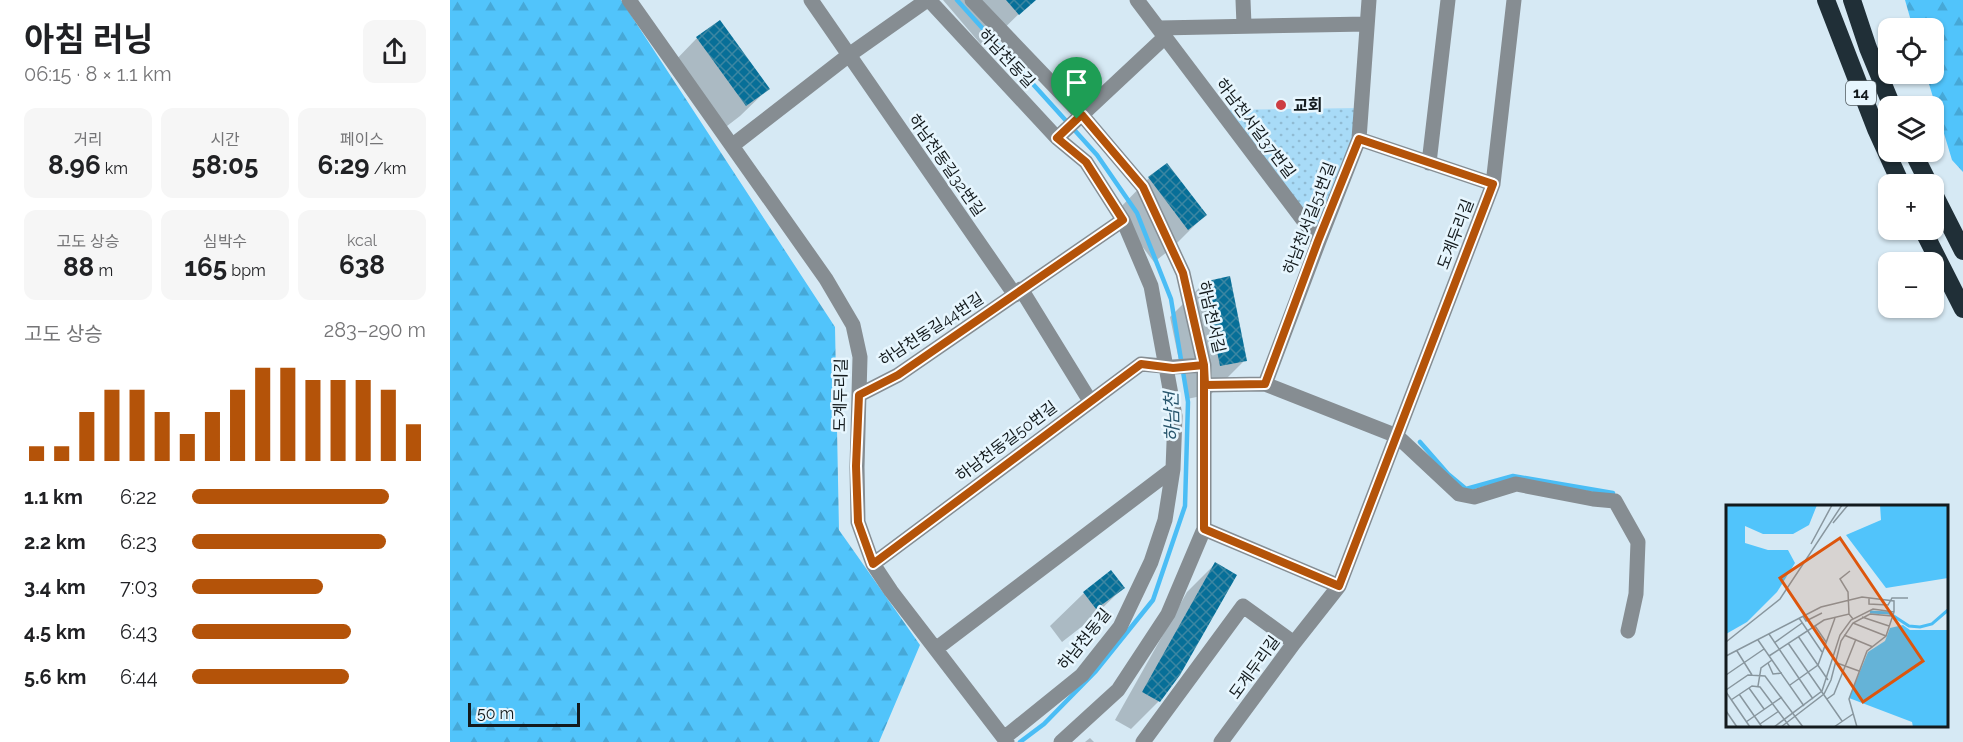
<!DOCTYPE html>
<html lang="ko">
<head>
<meta charset="utf-8">
<style>
  :root { --surface:#fff; --page:#f6f6f6; --text:#202124; --muted:#757577; --accent:#b45309 }
  body { margin:0; font-family:Raleway,"Noto Sans KR",sans-serif; background:var(--page); color:var(--text); height:100vh; display:flex; flex-direction:column; font-size:22px; white-space:nowrap }
  * { box-sizing:border-box; margin:0 }
  p { font-size:20px; color:var(--muted) }
  .icon { flex:none; width:33px; height:33px; fill:none; stroke:currentColor; stroke-width:2; stroke-linecap:round; stroke-linejoin:round }
  .map { position:relative; flex:1; overflow:hidden }
  .panel { display:flex; flex-direction:column; background:var(--surface); width:450px }
  .panel>* { flex:none }
  .tools { position:absolute; left:1428px; top:18px; display:grid; gap:12px }
  .tools a { display:grid; place-items:center; width:66px; height:66px; border-radius:12px; background:var(--surface); box-shadow:0 2px 4px #0004; font-size:30px }
  .scale { position:absolute; left:18px; bottom:15px; width:112px; box-sizing:border-box; padding-left:6px; border:3px solid #131a1d; border-top:0; font-size:16px; line-height:21px; white-space:nowrap; color:#131a1d; -webkit-text-stroke:4px #e7f6fe; paint-order:stroke }
  .pin { position:absolute; display:grid; place-items:center; width:51px; height:51px; color:#fff; margin:-62px -26px; border-radius:50% 50% 50% 0; rotate:-45deg; box-shadow:0 0 6px #0007 }
  .pin .icon { rotate:45deg }
  .round { display:grid; place-items:center; flex:none; width:63px; height:63px; border-radius:12px; background:var(--page) }
  .head { display:flex; align-items:center; justify-content:space-between; height:102px; padding:0 24px }
  h1 { font-size:33px; font-weight:700; line-height:45px }
  .metrics { display:grid; grid-template-columns:repeat(3,1fr); gap:9px; height:102px; padding:6px 24px }
  .metrics div { display:grid; align-content:center; border-radius:12px; background:var(--page); text-align:center }
  .metrics b { font-size:26px; font-weight:700 }
  .metrics small { font-size:16px; font-weight:400 }
  .metrics p { font-size:16px }
  .chart { height:168px; padding:12px 24px }
  .chart p { display:flex; justify-content:space-between }
  .chart svg { width:100%; height:108px; margin-top:6px; stroke:var(--accent); stroke-width:6 }
  ul { padding:0 24px; list-style:none; font-size:20px }
  li { display:grid; grid-template-columns:96px 72px 1fr; align-items:center; height:45px }
  li i { height:15px; border-radius:8px; background:var(--accent) }
  main { display:flex; flex:1; min-height:0 }
  .map>svg:first-child { display:block }
  .forest { fill:url(#forest-firs) }
  .park { fill:url(#park-dots) }
  .shadow { fill:#0003 }
  .lines { fill:none; stroke-linecap:round; stroke-linejoin:round }
  .stream { stroke:#4abdf5; stroke-width:4.5 }
  .building { fill:url(#building-cross-hatch) }
  .minor { stroke:#868d92; stroke-width:15 }
  .highway { stroke:#202f37; stroke-width:18 }
  .route-casing { stroke:#fff; stroke-width:12 }
  .route { stroke:#b45309; stroke-width:8 }
  .poi-dot { fill:#cd3d42; stroke:#e7f6fe; stroke-width:2 }
  .labels { text-anchor:middle; stroke-width:5; stroke-linejoin:round; paint-order:stroke }
  .shield { fill:#e7f6fe; stroke:#535c60; stroke-width:1.5 }
  .shield-label { font-size:15px; font-weight:bold; fill:#131a1d }
  .street-label { font-size:16px; fill:#131a1d; stroke:#e7f6fe }
  .poi-label { font-size:16px; font-weight:bold; fill:#131a1d; stroke:#e7f6fe; text-anchor:start }
  .water-label { font-size:18px; font-style:italic; fill:#28566d; stroke:#e7f6fe }
  .inset-river { fill:none; stroke:#4abdf5; stroke-width:3 }
  .inset-road { fill:none; stroke:#88969e; stroke-width:1.5 }
  .view { fill:#dd560d; fill-opacity:0.15; stroke:#dd560d; stroke-width:3 }
  .inset-edge { fill:none; stroke:#131a1d; stroke-width:3 }
</style>
</head>
<body>
<main>
<section class="panel">
<div class="head"><div><h1>아침 러닝</h1><p>06:15 · 8 × 1.1 km</p></div><a class="round"><svg class="icon" aria-label="share" viewBox="0 0 24 24"><path d="M12 15V3M7 8l5-5 5 5M5 13v7h14v-7"/></svg></a></div>
<div class="metrics">
<div><p>거리</p><b>8.96<small> km</small></b></div>
<div><p>시간</p><b>58:05</b></div>
<div><p>페이스</p><b>6:29<small> /km</small></b></div>
</div>
<div class="metrics">
<div><p>고도 상승</p><b>88<small> m</small></b></div>
<div><p>심박수</p><b>165<small> bpm</small></b></div>
<div><p>kcal</p><b>638</b></div>
</div>
<div class="chart"><p><span>고도 상승</span>283–290 m</p>
<svg viewBox="0 0 160 44" preserveAspectRatio="none"><path d="M5 44V38M15 44V38M25 44V24M35 44V15M45 44V15M55 44V24M65 44V33M75 44V24M85 44V15M95 44V6M105 44V6M115 44V11M125 44V11M135 44V11M145 44V15M155 44V29"/></svg>
</div>
<ul>
<li><b>1.1 km</b>6:22<i style="width:84%"></i></li>
<li><b>2.2 km</b>6:23<i style="width:83%"></i></li>
<li><b>3.4 km</b>7:03<i style="width:56%"></i></li>
<li><b>4.5 km</b>6:43<i style="width:68%"></i></li>
<li><b>5.6 km</b>6:44<i style="width:67%"></i></li>
</ul>
</section>
<div class="map">
<svg width="1513" height="742" viewBox="0 0 1513 742">
  <defs>
    <pattern id="forest-firs" width="22" height="20" patternUnits="userSpaceOnUse" patternTransform="scale(1.5)"><rect width="22" height="20" fill="#51c4fb"/><path d="M5 1l3.5 6h-7zM16 11l3.5 6h-7z" fill="#46a8d7"/></pattern>
    <pattern id="park-dots" width="8" height="8" patternUnits="userSpaceOnUse" patternTransform="scale(1.5)"><rect width="8" height="8" fill="#a8dbf7"/><path d="M2 2h.1M6 6h.1" fill="none" stroke="#90bbd3" stroke-width="1.8" stroke-linecap="round"/></pattern>
    <pattern id="building-cross-hatch" width="8" height="8" patternUnits="userSpaceOnUse" patternTransform="scale(1.5)"><rect width="8" height="8" fill="#076f98"/><path d="M0 0l8 8M0 8l8-8" fill="none" stroke="#3c86a2"/></pattern>
  </defs>
  <rect width="100%" height="100%" fill="#d6e9f4"/>
  <path class="forest" d="M0,0h171l214,327 4,203 81,115 -41,97h-429z
    M1455,0h58v172l-11,-12 -26,-86h8v-46h-21z"/>
  <path class="park" d="M910,108l-2,31 -40,99 -96,-128z"/>
  <path class="shadow" d="M493,0h90l-49,48z
    M247,38l71,51 -28,27 -22,17 -48,-67z
    M699,178l56,37 -34,34 -17,13 -38,-50z
    M754,283l41,77 -34,34 -24,5 -17,-82z
    M765,564l-56,137 -28,28 -16,-9 72,-128z
    M673,588l-34,33 -27,21 -12,-16 34,-33z
    M640,738l4,4h-9z"/>
  <g class="lines">
    <path class="stream" d="M507,0l140,155 40,58 34,86 17,103 -3,104 -32,94 -58,72 -51,52 -24,18
      M970,442l28,32 18,15 47,-13 100,17"/>
  </g>
  <path class="building" d="M556,0h30l-17,15z
    M270,20l50,69 -24,17 -50,-69z
    M717,163l40,52 -19,15 -40,-53z
    M780,276l17,85 -27,5 -17,-84z
    M765,562l22,13 -57,100 -20,27 -18,-10z
    M661,570l14,18 -29,21 -13,-17z"/>
  <g class="lines">
    <path class="minor" d="M179,0l197,279 27,46 7,32 -3,110 1,55 15,42 18,27 116,151
      M361,0l204,295
      M479,0l128,138 29,24 37,58 28,66 24,130 -2,53 -8,51 -14,42 -31,65 -38,48 -78,63
      M522,0l110,115 61,72 40,86 21,92v164l-36,85 -50,76 -57,52
      M687,0l182,241
      M793,0l1,25
      M709,28l208,-4
      M607,138l108,-101
      M909,139l134,45
      M283,145l116,-90 78,-55
      M979,163l19,-163
      M571,289l69,112
      M815,384l132,52 62,58 15,3 42,-13 77,15 22,2 23,41 -2,52 -8,37
      M755,385l60,-1 54,-143 40,-102 10,-139
      M409,395l39,-20 225,-155
      M754,529l135,57
      M423,564l268,-200 32,3 31,-2
      M487,648l236,-179
      M693,742l100,-136 51,37
      M771,742l73,-99 45,-57 154,-402 21,-184"/>
    <path class="highway" d="M1376,0l50,129 25,55
      M1402,0l16,48 24,58
      M1463,152l16,32
      M1484,194l29,57
      M1473,230l40,79"/>
  </g>
  <g class="lines">
    <g class="route-casing">
      <path id="route" d="M627,119l-20,19 29,24 37,58 -225,155 -39,20 -3,71 2,56 15,42 268,-200 32,4 31,-3v164l135,57 154,-402 -134,-45 -41,102 -53,143 -60,1 -1,-20 -21,-92 -40,-86 -61,-72 -5,4"/>
    </g>
    <use href="#route" class="route"/>
  </g>
  <circle class="poi-dot" cx="831" cy="105" r="6"/>
  <g class="labels">
    <rect class="shield" x="1396" y="81" width="30" height="24" rx="4.5"/>
    <g class="shield-label">
      <text x="1411" y="98">14</text>
    </g>
    <g class="street-label">
      <text transform="translate(557 58) rotate(47)" y="6">하남천동길</text>
      <text transform="translate(806 128) rotate(53)" y="6">하남천서길37번길</text>
      <text transform="translate(497 165) rotate(55)" y="6">하남천동길32번길</text>
      <text transform="translate(859 218) rotate(-69)" y="6">하남천서길51번길</text>
      <text transform="translate(1005 234) rotate(-69)" y="6">도계두리길</text>
      <text transform="translate(762 317) rotate(77)" y="6">하남천서길</text>
      <text transform="translate(481 329) rotate(-33)" y="6">하남천동길44번길</text>
      <text transform="translate(390 395) rotate(-89)" y="6">도계두리길</text>
      <text transform="translate(556 441) rotate(-37)" y="6">하남천동길50번길</text>
      <text transform="translate(634 639) rotate(-51)" y="6">하남천동길</text>
      <text transform="translate(804 667) rotate(-54)" y="6">도계두리길</text>
    </g>
    <g class="poi-label">
      <text x="843" y="111">교회</text>
    </g>
    <g class="water-label">
      <text transform="translate(722 417) rotate(-91)" y="6">하남천</text>
    </g>
  </g>
  <g transform="translate(1276 505)">
    <rect width="222" height="222" fill="#d6e9f4"/>
    <path d="M0,0h91l-8,20 -16,9h-30l-18,-8v17l23,7h20l7,13 -18,29 -30,30 -21,12zM154,0h68v73l-62,10 -40,-53 35,-15zM177,120l7,5h38v97h-35l-1,-5 -63,-24 19,-46 17,-11 5,-13z" fill="#51c4fb"/>
    <path class="inset-river" d="M144,107l19,1 20,13 11,1 12,-3 16,-14"/>
    <path class="inset-road" d="M107,18l15,-18M85,39l21,-39M143,93v6l19,1 4,-7h16M123,109l-1,-22 -8,-13 10,-8M77,111l3,5 16,-8M136,112l27,9M73,113l23,34M127,118l33,13M89,121l11,16M43,129l44,65M118,130l29,12M72,131l30,44M32,135l46,66M0,137l54,-43 62,-94M48,138l28,-20M62,138l54,78M11,146l15,24M0,151l95,-49 41,-10 32,4v11l-8,24 -19,15 -18,48 8,28M43,151l55,-36 25,-6 4,5M42,158l5,11 9,-1M111,158l22,8M0,170l38,-26M64,180l28,-20 17,-47M32,181l3,-18 11,-8M23,183l15,21M0,185l22,-15 17,1 38,51M0,187l24,35M13,189l23,33M101,194l7,-5 22,-55M5,195l21,-14 8,1 30,40M0,206l11,16M20,217l36,-25M34,219l19,-13M48,222l48,-36 18,-56 11,-15 22,-11 21,3M55,222l43,-33 7,-14 10,-39 12,-18 17,-9 22,2M108,222l19,-13M133,222h24"/>
    <path class="view" d="M114,33l83,123 -60,41 -83,-124z"/>
    <rect width="222" height="222" class="inset-edge"/>
  </g>
</svg>
<div class="tools">
<a><svg class="icon" aria-label="locate" viewBox="0 0 24 24"><circle cx="12" cy="12" r="6"/><path d="M12 2v4M12 18v4M2 12h4M18 12h4"/></svg></a>
<a><svg class="icon" aria-label="layers" viewBox="0 0 24 24"><path d="M12 4l9 5-9 5-9-5zM3 14l9 5 9-5"/></svg></a>
<a>+</a>
<a>−</a>
</div>
<div class="scale">50 m</div>
<div class="pin" style="left:627px;top:119px;background:#1e9e55"><svg class="icon" aria-label="arrive" viewBox="0 0 24 24"><path d="M6 21V4h12l-3 4 3 4H6"/></svg></div>
</div>
</main>
</body>
</html>
